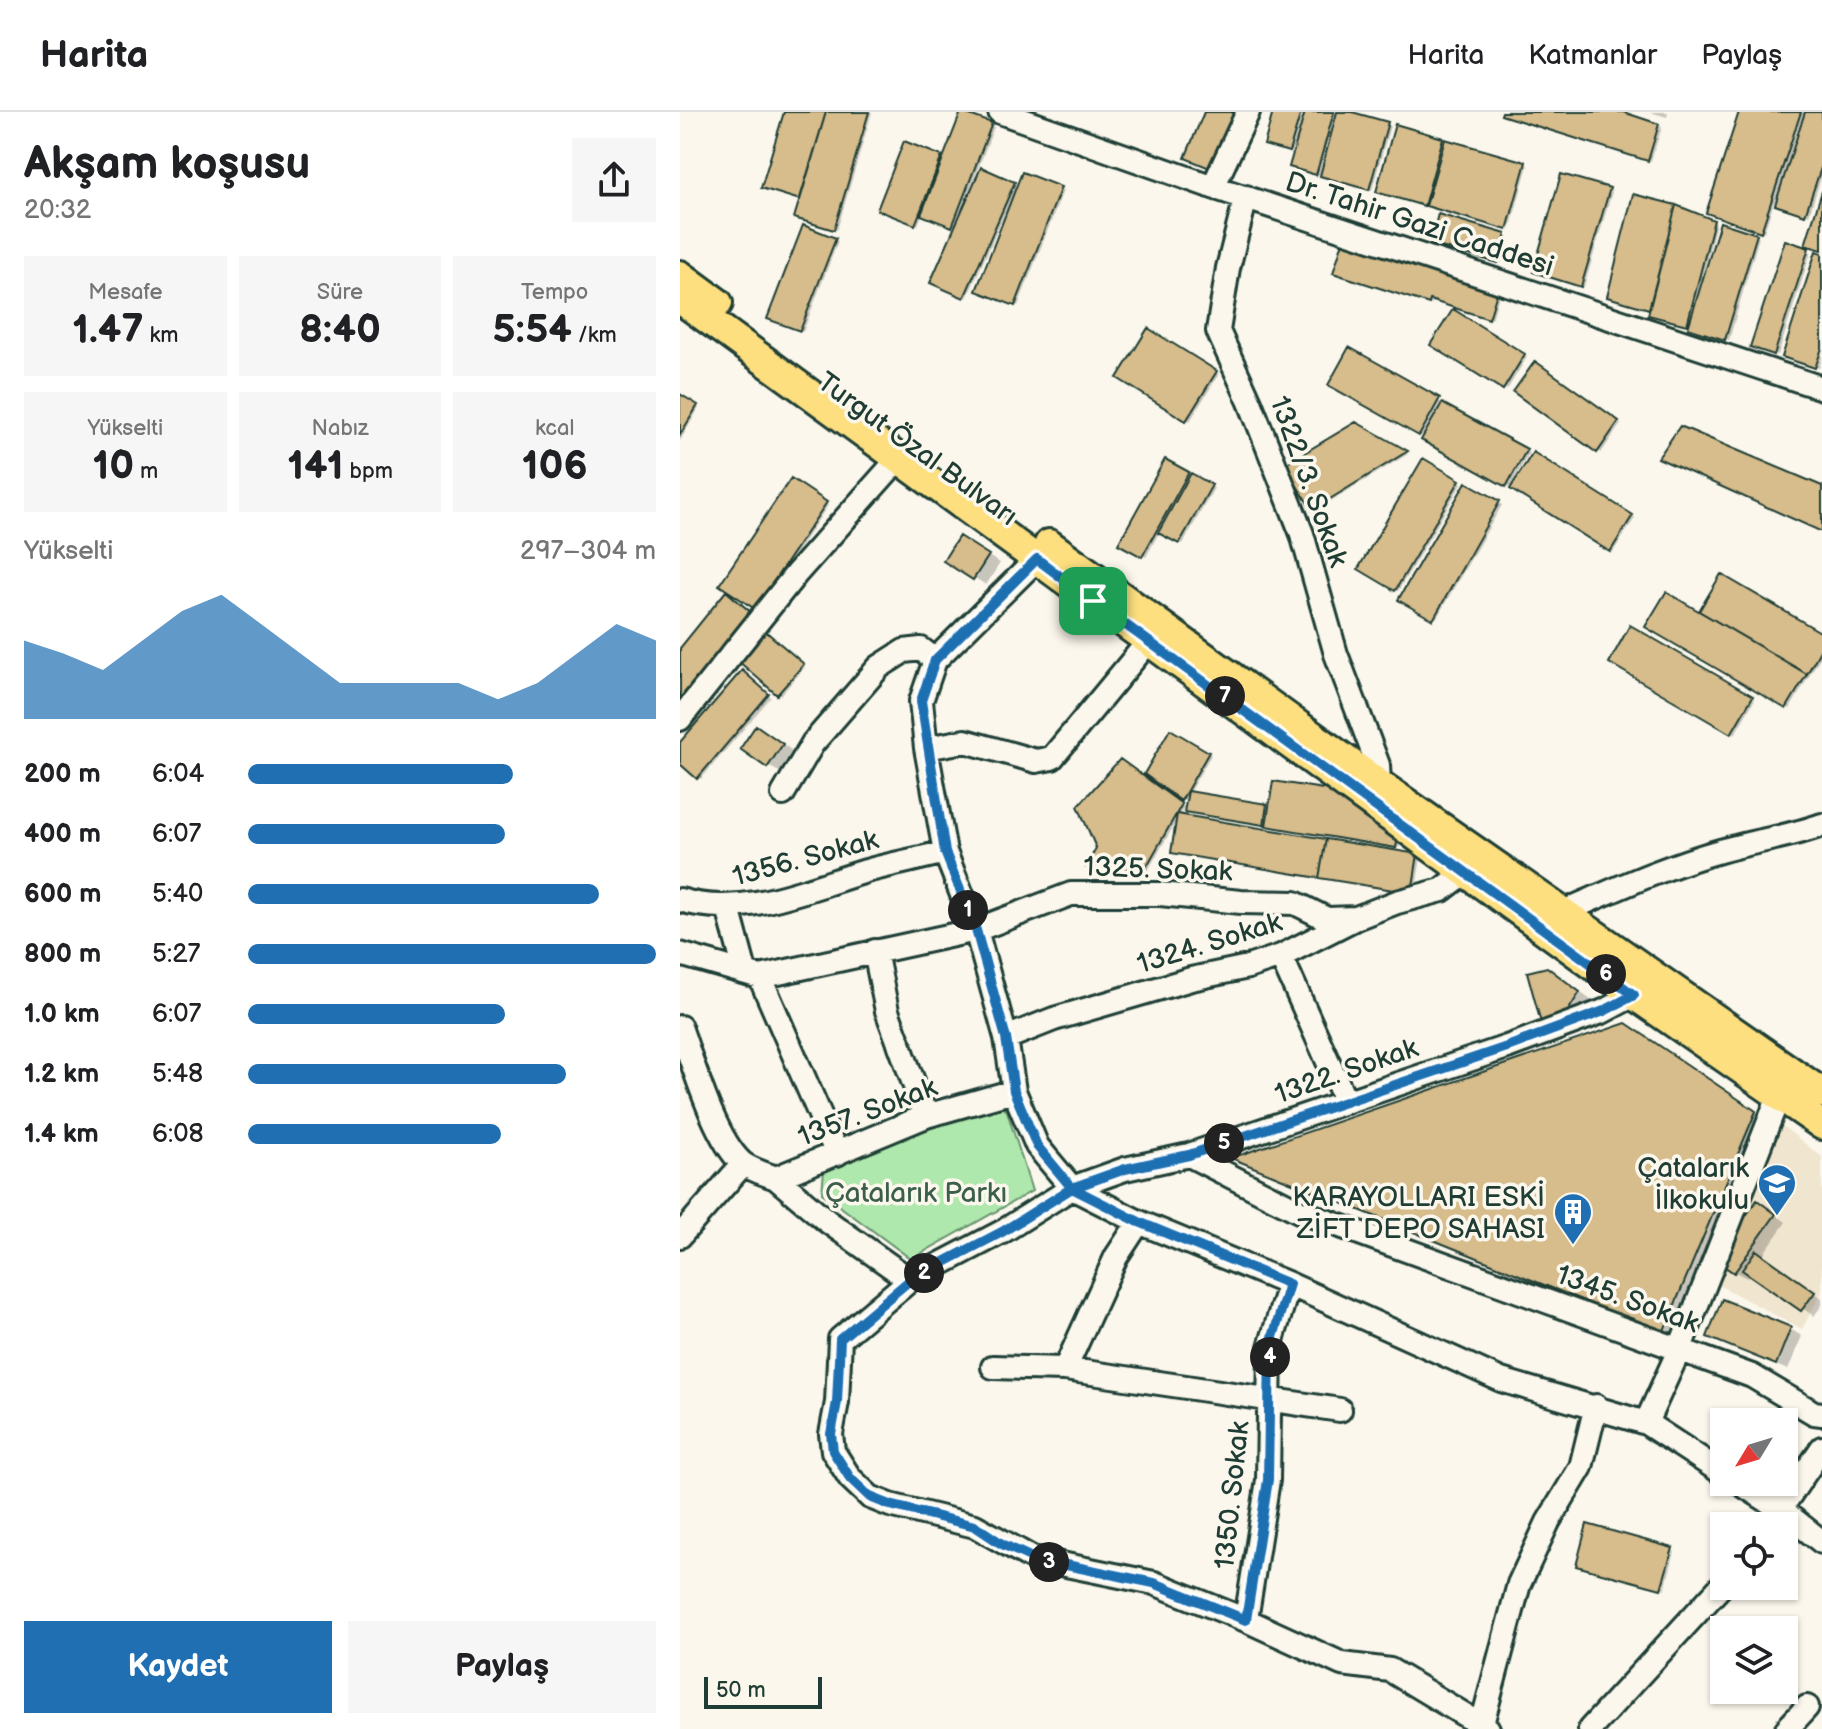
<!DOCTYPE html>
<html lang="tr">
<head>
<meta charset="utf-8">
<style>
  :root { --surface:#fff; --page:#f6f6f6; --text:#202124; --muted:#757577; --line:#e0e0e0; --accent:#1f6fb2 }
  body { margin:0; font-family:"Balsamiq Sans",sans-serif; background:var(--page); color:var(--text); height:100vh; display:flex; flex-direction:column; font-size:30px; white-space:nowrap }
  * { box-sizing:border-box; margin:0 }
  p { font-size:26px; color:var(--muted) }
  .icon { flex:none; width:44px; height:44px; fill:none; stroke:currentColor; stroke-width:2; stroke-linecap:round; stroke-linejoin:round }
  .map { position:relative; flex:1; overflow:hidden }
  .sheet { display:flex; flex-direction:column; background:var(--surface); width:680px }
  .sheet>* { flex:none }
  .needle { width:52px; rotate:232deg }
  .controls { position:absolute; left:1030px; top:1296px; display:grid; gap:16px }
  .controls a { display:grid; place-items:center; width:88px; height:88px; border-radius:0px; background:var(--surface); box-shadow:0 2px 6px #0004; font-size:40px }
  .scale { position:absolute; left:24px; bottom:20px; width:118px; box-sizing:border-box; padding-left:8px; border:4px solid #1f3d34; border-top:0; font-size:22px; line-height:28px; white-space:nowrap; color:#1f3d34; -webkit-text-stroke:6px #fbf7ec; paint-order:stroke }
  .pin { position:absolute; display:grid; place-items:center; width:68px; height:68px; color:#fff; margin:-34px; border-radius:16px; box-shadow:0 4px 12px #0006 }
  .km { position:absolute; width:40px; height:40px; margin:-20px; border-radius:50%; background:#222; color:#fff; font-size:22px; line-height:40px; text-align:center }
  .round { display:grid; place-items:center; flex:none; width:84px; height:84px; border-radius:0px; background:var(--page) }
  .head { display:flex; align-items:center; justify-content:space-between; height:136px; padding:0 24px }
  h1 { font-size:44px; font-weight:800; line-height:60px }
  .figures { display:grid; grid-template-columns:repeat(3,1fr); gap:12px; height:136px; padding:8px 24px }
  .figures div { display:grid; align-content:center; border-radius:0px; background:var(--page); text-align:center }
  .figures b { font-size:40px; font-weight:800 }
  .figures small { font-size:22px; font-weight:400 }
  .figures p { font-size:22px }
  .chart { height:224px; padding:16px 24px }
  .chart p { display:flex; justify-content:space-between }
  .chart svg { width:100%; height:144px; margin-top:8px; fill:var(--accent); opacity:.7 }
  .cta { display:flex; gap:16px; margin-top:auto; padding:16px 24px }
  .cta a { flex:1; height:92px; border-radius:0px; background:var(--accent); color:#fff; font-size:32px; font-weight:800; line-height:92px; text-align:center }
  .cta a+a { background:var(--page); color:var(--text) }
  ul { padding:0 24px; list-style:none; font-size:26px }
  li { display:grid; grid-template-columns:128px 96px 1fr; align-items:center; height:60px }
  li i { height:20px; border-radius:10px; background:var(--accent) }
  header { display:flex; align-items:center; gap:48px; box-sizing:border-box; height:112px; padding:0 40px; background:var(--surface); border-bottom:2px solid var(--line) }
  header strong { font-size:38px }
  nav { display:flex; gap:44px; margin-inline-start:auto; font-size:28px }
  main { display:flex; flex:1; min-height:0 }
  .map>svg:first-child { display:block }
  .built { fill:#f0e5cf }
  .green { fill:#afe8ac; stroke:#679270; stroke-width:2 }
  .shadow { fill:#0003 }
  .building { fill:#d7bc8c; stroke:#1f3d34; stroke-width:2 }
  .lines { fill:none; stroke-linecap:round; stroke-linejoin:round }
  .minor-casing { stroke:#1f3d34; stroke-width:28 }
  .major-casing { stroke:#1f3d34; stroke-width:34 }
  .minor { stroke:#fbf7ec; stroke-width:22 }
  .major { stroke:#fddf80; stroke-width:28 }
  .route-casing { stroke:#fff; stroke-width:16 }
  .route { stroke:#1f6fb2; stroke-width:10 }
  .labels { text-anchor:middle; stroke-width:7; stroke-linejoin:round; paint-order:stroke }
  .street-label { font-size:28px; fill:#1f3d34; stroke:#fbf7ec }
  .poi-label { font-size:28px; fill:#1f3d34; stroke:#fbf7ec; text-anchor:end }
  .park-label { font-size:28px; fill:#3c5f4c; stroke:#fbf7ec }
</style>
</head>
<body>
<header>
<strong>Harita</strong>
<nav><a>Harita</a><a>Katmanlar</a><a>Paylaş</a></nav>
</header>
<main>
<section class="sheet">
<div class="head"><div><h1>Akşam koşusu</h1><p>20:32</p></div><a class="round"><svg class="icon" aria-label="share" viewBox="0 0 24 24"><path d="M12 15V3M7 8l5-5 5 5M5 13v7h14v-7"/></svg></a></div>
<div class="figures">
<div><p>Mesafe</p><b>1.47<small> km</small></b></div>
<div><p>Süre</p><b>8:40</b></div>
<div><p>Tempo</p><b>5:54<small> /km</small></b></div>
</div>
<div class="figures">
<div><p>Yükselti</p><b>10<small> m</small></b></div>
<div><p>Nabız</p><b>141<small> bpm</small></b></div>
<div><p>kcal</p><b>106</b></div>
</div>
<div class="chart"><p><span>Yükselti</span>297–304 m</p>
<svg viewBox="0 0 160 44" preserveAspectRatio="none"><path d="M0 44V20L10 24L20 29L30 20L40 11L50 6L60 15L70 24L80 33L90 33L100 33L110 33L120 38L130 33L140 24L150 15L160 20V44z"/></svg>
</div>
<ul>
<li><b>200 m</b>6:04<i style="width:65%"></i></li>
<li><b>400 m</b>6:07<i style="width:63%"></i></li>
<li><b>600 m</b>5:40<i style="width:86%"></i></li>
<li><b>800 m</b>5:27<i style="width:100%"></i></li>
<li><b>1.0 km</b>6:07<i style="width:63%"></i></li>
<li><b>1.2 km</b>5:48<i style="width:78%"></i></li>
<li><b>1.4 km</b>6:08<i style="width:62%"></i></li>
</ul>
<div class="cta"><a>Kaydet</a><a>Paylaş</a></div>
</section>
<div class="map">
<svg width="1142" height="1617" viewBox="0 0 1142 1617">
  <rect width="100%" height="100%" fill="#fbf7ec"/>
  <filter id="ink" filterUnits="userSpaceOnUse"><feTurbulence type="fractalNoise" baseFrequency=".0125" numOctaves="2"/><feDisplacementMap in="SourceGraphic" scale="16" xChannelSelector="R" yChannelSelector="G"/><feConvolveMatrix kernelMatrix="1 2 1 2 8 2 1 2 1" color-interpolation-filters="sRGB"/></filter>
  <g filter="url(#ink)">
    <path class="built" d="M1095,1008l47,37v135l-20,37 -97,-51z"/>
    <path class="green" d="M319,992l8,7 25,80 -121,68 -89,-66 2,-23 5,-6z"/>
    <path class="shadow" d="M106,0h86l-35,118 -37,-11 2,-19z
      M595,0h69l46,14 -18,64 -78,-22 1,-15 -26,-7z
      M824,0h112l46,15 -11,34 -145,-46z
      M970,0h18l-1,5z
      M1061,0h81v63l-13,40 -35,-13 -10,30 -53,-18z
      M283,2l31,13 -25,65 45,-8 5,3 44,4 -45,115 -37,-14 27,-78 -3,-1 -38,85 -34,-16 24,-55 -34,-14 -5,12 -36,-15 59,-52 4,2z
      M762,28l86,25 -18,65 -129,-37z
      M929,78l3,2 -28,95 -46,-14z
      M995,95l41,16 -12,48 3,1 49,-37 3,2 -30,103 -36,-11 -2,-4 -38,-10 -2,-7 -39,-10z
      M825,124l3,1 -7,26 -66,-18z
      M155,128l3,1 -35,91 -31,-12z
      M1128,138l3,2 -33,103 -22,-8z
      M1142,143v103l-3,10 -32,-10z
      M659,161l162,16 -9,30 -59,-19 -1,4z
      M773,200l74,45 -20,33 -74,-46z
      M468,219l71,43 -29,47 -71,-44z
      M670,238l179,103 -14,25 3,1 16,-25 101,64 -22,34 -103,-65 -179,-103z
      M856,251l85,61 -20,29 -86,-61z
      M0,284l19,12 -19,33z
      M676,312l52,30 -92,56 -3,-1z
      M744,349l38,22 -64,108 -37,-22z
      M486,350l48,26 -31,56 -23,-13 -14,26 -25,-14z
      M112,368l36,25 -69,104 -37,-24z
      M787,372l35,21 -66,114 -35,-20z
      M280,427l40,24 -14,22 -40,-25z
      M1041,465l101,59v18l-32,55 -142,-83 52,-12z
      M951,516l124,71 -20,35 -124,-72z
      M86,522l39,33 -24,28 -3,-2z
      M65,563l26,22 -70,82 -21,-18v-16z
      M491,620l40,23 -27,46 -37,-28z
      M93,625l25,18 -13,20 -17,-9z
      M440,649l64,46 -5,9 239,40 3,2 -6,36 -239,-40 3,-37 -32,55 -56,-4 -3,-2 11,-18z
      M586,694l135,29 -2,13 -212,-37z
      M867,857l44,31 -13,21 -23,7z
      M963,923l128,87 -92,219 -429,-174 -14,-8z
      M1089,1098l17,12 -24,34 60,42v7l-8,11 -64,-43 -3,5 -12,-6z
      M1110,1217l12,7 -14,34 -67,-27z
      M992,1438l3,2 -10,37 -84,-23z"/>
    <path class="building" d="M104,0h42l-26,88 -39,-12z
      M146,0h43l-35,118 -40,-12z
      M281,0l31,11 -40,104 -31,-12z
      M524,0h36l-23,59 -32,-13z
      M593,0h28l-12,40 -25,-7z
      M625,0h29l-18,63 -27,-8z
      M657,0h15l36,10 -19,68 -49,-14z
      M822,0h121l36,12 -11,37 -147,-46z
      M1059,0h62l-40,120 -55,-19z
      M1125,0h17v53l-17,50 -30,-10z
      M715,12l48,14 -19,68 -48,-14z
      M765,27l81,23 -19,68 -81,-24z
      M224,29l38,15 -27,69 -38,-15z
      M301,55l34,15 -51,116 -34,-15z
      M342,60l39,15 -46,119 -39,-15z
      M881,62l49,14 -29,99 -48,-15z
      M1142,79v59l-17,-5z
      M953,82l43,11 -27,104 -42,-12z
      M996,93l38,15 -27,105 -39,-10z
      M758,102l68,20 -8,29 -68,-19z
      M1040,110l37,12 -32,106 -37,-12z
      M123,113l33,13 -36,93 -33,-12z
      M665,123l154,51 -10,33 -59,-19 -1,4 -96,-31z
      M1105,128l24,8 -35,107 -24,-8z
      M1136,139l6,2v95l-7,20 -33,-11z
      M773,197l72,45 -22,36 -73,-45z
      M468,216l69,43 -31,50 -69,-43z
      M669,235l91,51 -21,38 -91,-51z
      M855,249l84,60 -22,32 -84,-61z
      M0,282l18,11 -18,30z
      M762,291l85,46 -21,38 -85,-47z
      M676,310l52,29 -96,59 -28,-45z
      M1000,314l142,60v46l-164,-74z
      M853,340l100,63 -23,37 -100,-63z
      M743,346l37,22 -65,111 -37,-22z
      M485,347l24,13 -47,85 -24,-13z
      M511,361l21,12 -33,59 -21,-11z
      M111,366l36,24 -72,107 -36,-24z
      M786,370l34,19 -67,119 -35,-20z
      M279,424l30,19 -16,25 -30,-19z
      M1041,462l101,59v14l-15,27 -108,-63z
      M46,479l27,23 -73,90v-56z
      M986,480l141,82 -21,35 -141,-82z
      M950,513l123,71 -22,38 -122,-71z
      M83,517l41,35 -27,31 -40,-35z
      M62,558l27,24 -72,85 -17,-15v-22z
      M76,613l27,19 -16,24 -27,-19z
      M490,617l39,23 -28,49 -37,-27z
      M440,647l62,45 -38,67 -58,-4 10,-19 -18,-42z
      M593,669l75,12 51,39 -3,16 -130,-22z
      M508,679l79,13 -3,21 -80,-13z
      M497,702l149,25 -7,39 -148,-25z
      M646,727l92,15 -6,39 -93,-15z
      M867,855l33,25 -14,22 -25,9 -14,-51z
      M946,911l130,88 -93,222 -432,-175z
      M1077,1088l19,14 -42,59 -19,-13z
      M1076,1138l59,42 -14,19 -59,-41z
      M1042,1187l69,28 -15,38 -69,-28z
      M907,1412l86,24 -12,41 -85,-23z"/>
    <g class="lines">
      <g class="minor-casing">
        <path id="minor" d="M320,0l213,75 609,201
          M533,75l35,-75
          M566,85l-18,71 -10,63 32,71 52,132 34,120 42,111 1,19
          M468,530l-96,116 -16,3 -71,-20 -39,7 19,104 31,78 30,108 8,53 23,55 35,42 67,34 150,62 212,96 145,43 78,51
          M0,607l116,-145 104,-117
          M246,636l-5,-47 14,-41 102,-101
          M103,682l30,-51 66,-76 25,-16 17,-2 14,11
          M0,788c63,19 126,-11 186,-29 26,-7 53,-12 79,-19
          M48,796l17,63
          M883,800c51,-22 103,-46 157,-61 34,-10 69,-14 102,-26
          M195,839l12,60 39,105
          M0,842l80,23 216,-47 95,-36h89l81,8 54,1 32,16 29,-1
          M601,844l65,146
          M80,865l77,177
          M0,915c13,36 34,111 62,136 9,7 24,11 34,15l150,-62 88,-25
          M326,926l48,-19 137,-40 57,-12 33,-11 75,-38 41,-16 45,-12 25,-19
          M509,1043l110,56 453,165 62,37 8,1
          M96,1066l51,43 83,59
          M0,1124l63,-72
          M313,1255l72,2 275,41
          M385,1257l51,-112 23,-35
          M966,1311l34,-75 99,-252
          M1058,1370l41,26 43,34
          M1089,1414l53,-78
          M566,1508l22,-140 2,-133 19,-63
          M802,1612l37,-140 29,-62 33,-55 15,-61
          M808,1617l-98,-59 -48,-6 -96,-44 -92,-37 -122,-25 -57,-32 -85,-21 -20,-8 -20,-19 -17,-27 -2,-17 6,-32 3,-63 70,-59 92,-48 70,-44 53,-19 64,-14 318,-108 97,-36 30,-16
          M910,1617l134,-146
          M1107,1617l20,-22"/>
      </g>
      <g class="major-casing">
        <path id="major" d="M0,163l38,28
          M0,187l954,696 188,130
          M369,432l330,240 443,309"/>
      </g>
      <use href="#minor" class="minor"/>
      <use href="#major" class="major"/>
    </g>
  </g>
  <g class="lines" filter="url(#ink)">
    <g class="route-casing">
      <path id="route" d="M413,489l-56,-42 -102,101 -14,41 24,151 31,78 30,108 8,53 23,55 35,42 -70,44 -92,48 -70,59 -3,63 -6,32 2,17 17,27 20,19 20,8 85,21 27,18 30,14 122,25 92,37 22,-140 2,-133 19,-63 -150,-62 -67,-34 53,-19 64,-14 318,-108 97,-36 30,-16 -541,-394"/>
    </g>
    <use href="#route" class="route"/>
  </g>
  <defs>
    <g id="school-pin" transform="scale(2)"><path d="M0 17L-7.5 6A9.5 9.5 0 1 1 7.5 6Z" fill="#1f6fb2" stroke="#fbf7ec"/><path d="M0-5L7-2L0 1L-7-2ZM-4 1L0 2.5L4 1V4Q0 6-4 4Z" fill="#fff"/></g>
    <g id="building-pin" transform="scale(2)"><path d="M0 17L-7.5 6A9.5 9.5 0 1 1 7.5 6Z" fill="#1f6fb2" stroke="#fbf7ec"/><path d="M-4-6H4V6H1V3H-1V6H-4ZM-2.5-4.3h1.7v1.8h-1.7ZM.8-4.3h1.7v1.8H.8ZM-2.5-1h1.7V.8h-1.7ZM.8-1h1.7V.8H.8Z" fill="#fff"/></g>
  </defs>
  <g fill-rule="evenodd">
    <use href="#school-pin" x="1097" y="1071"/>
    <use href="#building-pin" x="893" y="1100"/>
  </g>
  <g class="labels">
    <g class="street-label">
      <text transform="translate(740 111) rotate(18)" y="10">Dr. Tahir Gazi Caddesi</text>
      <text transform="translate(238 336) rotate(36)" y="10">Turgut Özal Bulvarı</text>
      <text transform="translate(630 369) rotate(70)" y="10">1322/3. Sokak</text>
      <text transform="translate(125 745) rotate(-15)" y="10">1356. Sokak</text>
      <text transform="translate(478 756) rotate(2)" y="10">1325. Sokak</text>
      <text transform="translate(529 830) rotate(-17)" y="10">1324. Sokak</text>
      <text transform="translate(666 958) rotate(-19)" y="10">1322. Sokak</text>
      <text transform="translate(187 999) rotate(-21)" y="10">1357. Sokak</text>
      <text transform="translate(948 1186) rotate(20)" y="10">1345. Sokak</text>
      <text transform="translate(551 1383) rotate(-84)" y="10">1350. Sokak</text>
    </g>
    <g class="poi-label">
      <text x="1069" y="1065">Çatalarık<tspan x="1069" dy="32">İlkokulu</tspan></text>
      <text x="865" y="1094">KARAYOLLARI ESKİ<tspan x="865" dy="32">ZİFT DEPO SAHASI</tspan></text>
    </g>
    <g class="park-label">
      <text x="236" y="1090">Çatalarık Parkı</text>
    </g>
  </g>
</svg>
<div class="controls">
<a><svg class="needle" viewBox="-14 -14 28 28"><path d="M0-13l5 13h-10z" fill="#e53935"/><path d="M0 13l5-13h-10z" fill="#757577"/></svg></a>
<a><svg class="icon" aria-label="locate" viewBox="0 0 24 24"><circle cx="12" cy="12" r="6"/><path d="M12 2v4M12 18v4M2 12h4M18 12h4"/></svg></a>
<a><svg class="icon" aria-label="layers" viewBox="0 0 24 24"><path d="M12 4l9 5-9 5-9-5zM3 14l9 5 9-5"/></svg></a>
</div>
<div class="scale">50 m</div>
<div class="pin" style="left:413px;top:489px;background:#1e9e55"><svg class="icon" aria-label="arrive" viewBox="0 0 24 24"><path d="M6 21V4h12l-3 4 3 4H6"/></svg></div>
<b class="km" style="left:288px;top:798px">1</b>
<b class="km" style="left:244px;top:1161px">2</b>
<b class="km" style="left:369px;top:1450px">3</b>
<b class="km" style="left:590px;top:1245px">4</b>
<b class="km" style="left:544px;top:1031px">5</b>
<b class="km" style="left:926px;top:862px">6</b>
<b class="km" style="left:545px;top:584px">7</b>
</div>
</main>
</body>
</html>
